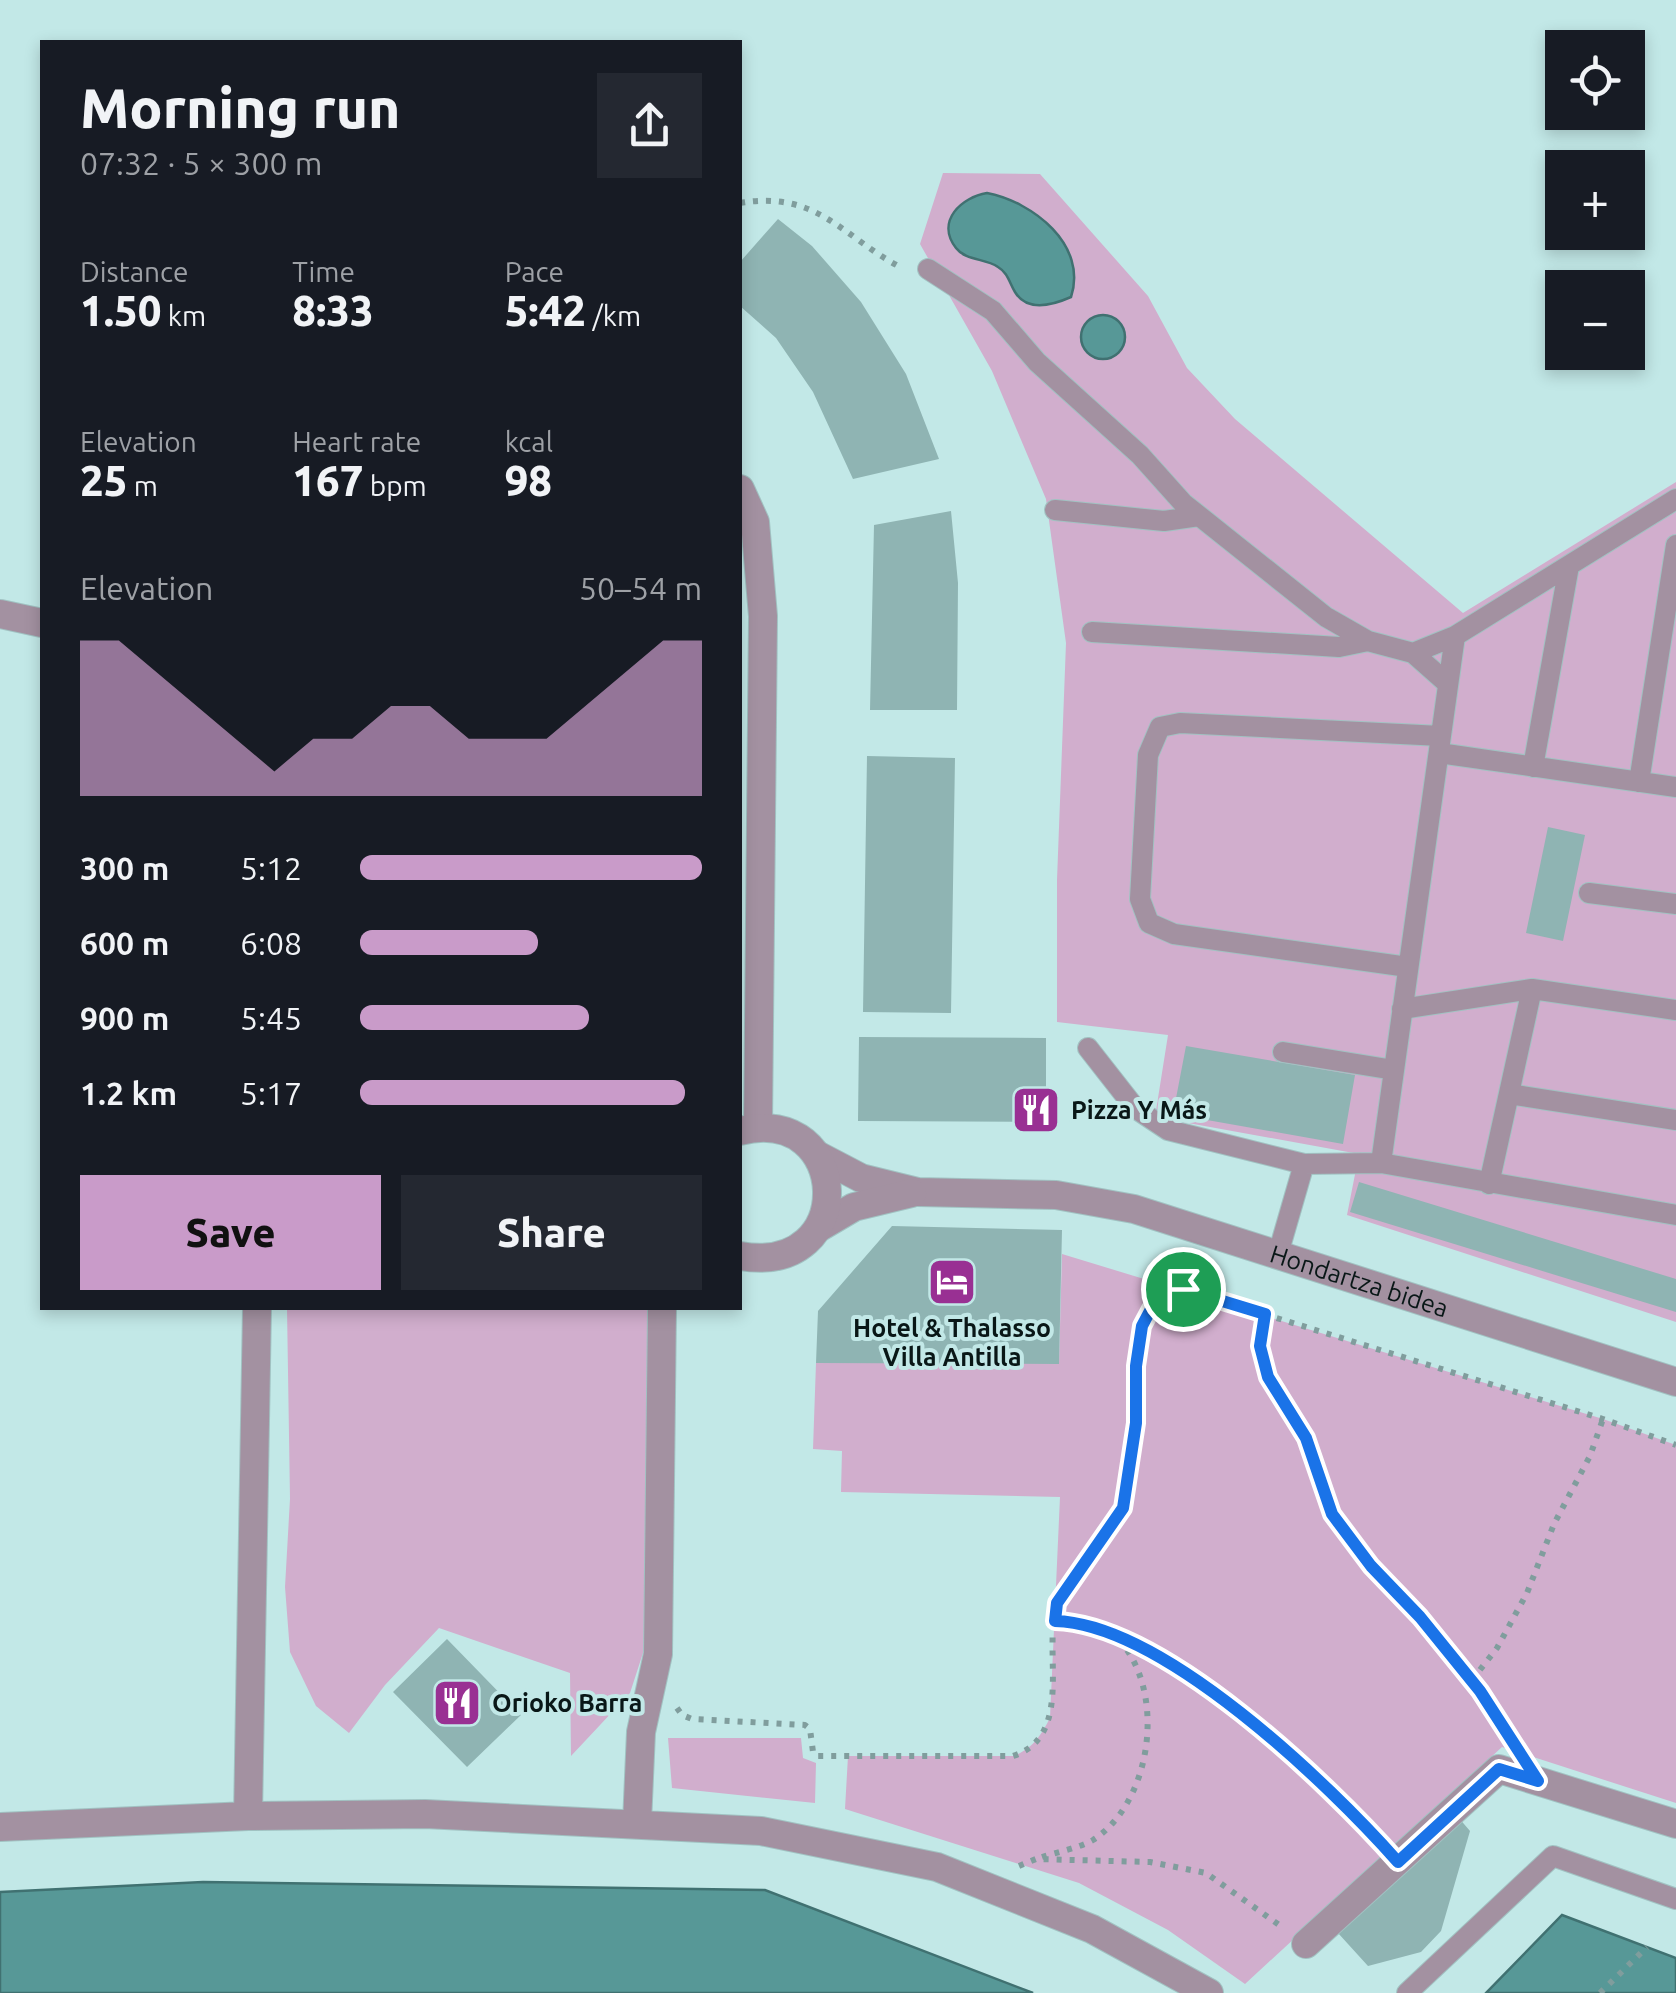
<!DOCTYPE html>
<html lang="en">
<head>
<meta charset="utf-8">
<style>
  :root { --surface:#171b24; --page:#242831; --text:#f1f3f6; --muted:#9ea1a6; --accent:#c99bc9 }
  body { margin:0; font-family:Ubuntu,sans-serif; background:var(--page); color:var(--text); height:100vh; display:flex; flex-direction:column; font-size:38px; white-space:nowrap }
  * { box-sizing:border-box; margin:0 }
  p { font-size:32px; color:var(--muted) }
  .icon { flex:none; width:55px; height:55px; fill:none; stroke:currentColor; stroke-width:2; stroke-linecap:round; stroke-linejoin:round }
  .map { position:relative; flex:1; overflow:hidden }
  .side { position:absolute; left:40px; top:40px; width:702px; height:1270px; display:flex; flex-direction:column; background:var(--surface); border-radius:0px; box-shadow:0 5px 15px #0003 }
  .side>* { flex:none }
  .fabs { position:absolute; left:1545px; top:30px; display:grid; gap:20px }
  .fabs a { display:grid; place-items:center; width:100px; height:100px; border-radius:0px; background:var(--surface); box-shadow:0 5px 15px #0003; font-size:50px }
  .pin { position:absolute; display:grid; place-items:center; width:85px; height:85px; color:#fff; margin:-42px; border:5px solid #fff; border-radius:50%; box-shadow:0 2px 10px #0007 }
  .round { display:grid; place-items:center; flex:none; width:105px; height:105px; border-radius:0px; background:var(--page) }
  .summary { display:flex; align-items:center; justify-content:space-between; height:170px; padding:0 40px }
  h1 { font-size:55px; font-weight:800; line-height:75px }
  .metrics { display:grid; grid-template-columns:repeat(3,1fr); gap:15px; height:170px; padding:10px 40px }
  .metrics div { display:grid; align-content:center }
  .metrics b { font-size:42px; font-weight:800 }
  .metrics small { font-size:28px; font-weight:400 }
  .metrics p { font-size:28px }
  .chart { height:280px; padding:20px 40px }
  .chart p { display:flex; justify-content:space-between }
  .chart svg { width:100%; height:180px; margin-top:10px; fill:var(--accent); opacity:.7 }
  .action { display:flex; gap:20px; margin-top:auto; padding:20px 40px }
  .action a { flex:1; height:115px; border-radius:0px; background:var(--accent); color:#111; font-size:40px; font-weight:800; line-height:115px; text-align:center }
  .action a+a { background:var(--page); color:var(--text) }
  ul { padding:0 40px; list-style:none; font-size:32px }
  li { display:grid; grid-template-columns:160px 120px 1fr; align-items:center; height:75px }
  li i { height:25px; border-radius:12px; background:var(--accent) }
  .map>svg:first-child { display:block }
  .green { fill:#d1aecd }
  .water { fill:#579897; stroke:#407171; stroke-width:2.5 }
  .building { fill:#8fb4b3 }
  .lines { fill:none; stroke-linecap:round; stroke-linejoin:round }
  .service-casing { stroke:#a1c2c2; stroke-width:22 }
  .pedestrian-casing { stroke:#a1c2c2; stroke-width:30 }
  .minor-casing { stroke:#a1c2c2; stroke-width:30 }
  .path { stroke:#809d9d; stroke-width:6; stroke-dasharray:5 8; stroke-linecap:butt }
  .service { stroke:#a391a1; stroke-width:20 }
  .pedestrian { stroke:#a391a1; stroke-width:28 }
  .minor { stroke:#a391a1; stroke-width:28 }
  .route-casing { stroke:#fff; stroke-width:20 }
  .route { stroke:#1a73e8; stroke-width:12 }
  .labels { text-anchor:middle; stroke-width:8; stroke-linejoin:round; paint-order:stroke }
  .poi-label { font-size:25px; font-weight:bold; fill:#091717; stroke:#c2e8e7; text-anchor:start }
  .street-label { font-size:25px; fill:#091717; stroke:#c2e8e7 }
</style>
</head>
<body>
<div class="map">
<svg width="1676" height="1993" viewBox="0 0 1676 1993">
  <rect width="100%" height="100%" fill="#c2e8e7"/>
  <path class="green" d="M943,173l97,1 108,122 39,72 48,51 228,194 213,-131v840l-329,-107 12,-61 -204,-37 13,-82 -111,-13v-142l9,-237 -20,-144 -54,-128 -72,-127z
    M1062,1254l541,165 73,26v358l-174,-56 -257,237 -77,-54 -89,-47 -234,-74 3,-53h165c20,-7 28,-21 37,-38l10,-221 -219,-5 1,-41 -29,-2 3,-86h243z
    M287,1308h368l-1,311 -24,74 -59,63 -1,-83 -131,-45 -54,57 -36,48 -33,-27 -26,-54 -5,-65 5,-88z
    M668,1738h133l2,20 13,5 -1,40 -143,-15z"/>
  <path class="water" d="M987,193c46,9 101,52 84,104 -18,8 -44,15 -56,-5 -6,-10 -7,-19 -17,-25 -13,-9 -32,-6 -42,-19 -21,-27 6,-51 31,-55z
    M1081 337a22 22 0 1 1 44 0a22 22 0 1 1-44 0Z
    M203,1882l562,8 268,103h-1033v-101z
    M1562,1915l114,43v35h-190z"/>
  <path class="building" d="M778,219l34,27 49,56 45,72 33,85 -86,20 -40,-87 -37,-54 -36,-32v-44z
    M951,511l7,72 -1,127h-87l4,-185z
    M867,756l88,2 -4,255 -88,-1z
    M1548,827l37,8 -22,106 -37,-8z
    M859,1037l187,1v84l-188,-1z
    M1186,1046l169,29 -12,69 -170,-30z
    M1359,1182l317,97v33l-326,-100z
    M892,1226l170,4 -3,134 -243,-1 2,-52z
    M447,1639l74,76 -54,52 -74,-75z
    M1458,1817l12,14 -29,100 -20,21 -53,14 -30,-33z"/>
  <g class="lines">
    <g class="service-casing">
      <path id="service" d="M928,269l65,42 44,51 103,93 43,48 143,114 42,24 45,12 42,-17 221,-137
        M1055,510l109,11 35,-5
        M1092,632l247,15 29,-6
        M1413,653l35,31
        M1439,753l237,34
        M1533,767l36,-201
        M1639,782l37,-237
        M1589,893l87,11
        M1408,967l-234,-33 -25,-11 -9,-24 8,-144 12,-28 20,-4 261,13
        M1402,1009l130,-20 144,21
        M1088,1048l47,60 33,22 136,34 77,-1 295,52
        M1283,1052l111,18
        M1509,1094l167,26
        M1381,1163l74,-527
        M1489,1184l43,-195
        M1278,1254l26,-90
        M1407,1993l146,-137 123,43"/>
    </g>
    <g class="pedestrian-casing">
      <path id="pedestrian" d="M0,614l42,9
        M248,1816l9,-508
        M637,1823l4,-91 17,-78 4,-346
        M0,1827l248,-11 177,-2 336,17 176,36 155,62 117,64
        M1306,1944l193,-175 177,55"/>
    </g>
    <g class="minor-casing">
      <g id="minor">
        <path d="M740,489l15,33 8,94 -5,511"/>
        <path id="s1" d="M817,1155l44,23 57,14 138,3 78,14 542,173"/>
        <path d="M820,1227l34,-20 58,-14"/>
        <path d="M740,1256c120,21 112,-153 0,-125"/>
      </g>
    </g>
    <path class="path" d="M740,203c78,-13 102,34 162,65
      M1265,1314l-5,32 9,31 37,61 26,76 39,53 49,50 52,63 41,62
      M1113,1633c98,55 189,121 264,206
      M1472,1680l25,-32 30,-55 27,-69 36,-68 13,-37
      M677,1708l5,7 10,4 113,6 5,4 3,23 4,4h196c62,-20 29,-105 44,-151 11,-33 59,-69 67,-102 6,-25 11,-56 12,-83 3,-46 -10,-115 47,-131l420,130 73,26
      M1042,1857c15,-5 37,-9 51,-17 61,-39 75,-155 21,-205 -14,-13 -41,-14 -59,-14
      M1019,1866l17,-7 114,3 56,11 76,54
      M1600,1993l47,-46"/>
    <use href="#service" class="service"/>
    <use href="#pedestrian" class="pedestrian"/>
    <use href="#minor" class="minor"/>
  </g>
  <g class="lines">
    <g class="route-casing">
      <path id="route" d="M1183,1289l82,25 -5,32 8,31 38,61 26,76 39,52 49,51 60,74 58,90 -39,-12 -101,93c-70,-79 -235,-238 -343,-241l2,-18 66,-95 13,-85v-57l6,-40 9,-17 15,-15z"/>
    </g>
    <use href="#route" class="route"/>
  </g>
  <defs>
    <g id="restaurant-square" transform="scale(2.5)"><rect x="-9" y="-9" width="18" height="18" rx="4" fill="#993093" stroke="#c2e8e7"/><path d="M-5-6h1v4h1v-4h1v4h1v-4h1v5L-1.5 .5V6h-2V.5L-5-1ZM5-6V6H3V1.5H1.5Q1.5-4 5-6Z" fill="#fff"/></g>
    <g id="hotel-square" transform="scale(2.5)"><rect x="-9" y="-9" width="18" height="18" rx="4" fill="#993093" stroke="#c2e8e7"/><path d="M-6-4.5h1.5V1H6V5H4.5V3h-9V5H-6ZM-4 0a1.8 1.8 0 1 1 3.6 0ZM.5 0V-2.5h3Q6-2.5 6 0Z" fill="#fff"/></g>
  </defs>
  <g fill-rule="evenodd">
    <use href="#restaurant-square" x="1036" y="1110"/>
    <use href="#hotel-square" x="952" y="1282"/>
    <use href="#restaurant-square" x="457" y="1703"/>
  </g>
  <g class="labels">
    <g class="poi-label">
      <text x="1071" y="1119">Pizza Y Más</text>
      <text x="952" y="1337" text-anchor="middle">Hotel &amp; Thalasso<tspan x="952" dy="29">Villa Antilla</tspan></text>
      <text x="492" y="1712">Orioko Barra</text>
    </g>
    <g class="street-label">
      <text dy="9" stroke="none"><textPath href="#s1" startOffset="562">Hondartza bidea</textPath></text>
    </g>
  </g>
</svg>
<div class="fabs">
<a><svg class="icon" aria-label="locate" viewBox="0 0 24 24"><circle cx="12" cy="12" r="6"/><path d="M12 2v4M12 18v4M2 12h4M18 12h4"/></svg></a>
<a>+</a>
<a>−</a>
</div>
<div class="pin" style="left:1183px;top:1289px;background:#1e9e55"><svg class="icon" aria-label="arrive" viewBox="0 0 24 24"><path d="M6 21V4h12l-3 4 3 4H6"/></svg></div>
<section class="side">
<div class="summary"><div><h1>Morning run</h1><p>07:32 · 5 × 300 m</p></div><a class="round"><svg class="icon" aria-label="share" viewBox="0 0 24 24"><path d="M12 15V3M7 8l5-5 5 5M5 13v7h14v-7"/></svg></a></div>
<div class="metrics">
<div><p>Distance</p><b>1.50<small> km</small></b></div>
<div><p>Time</p><b>8:33</b></div>
<div><p>Pace</p><b>5:42<small> /km</small></b></div>
</div>
<div class="metrics">
<div><p>Elevation</p><b>25<small> m</small></b></div>
<div><p>Heart rate</p><b>167<small> bpm</small></b></div>
<div><p>kcal</p><b>98</b></div>
</div>
<div class="chart"><p><span>Elevation</span>50–54 m</p>
<svg viewBox="0 0 160 44" preserveAspectRatio="none"><path d="M0 44V6L10 6L20 14L30 22L40 30L50 38L60 30L70 30L80 22L90 22L100 30L110 30L120 30L130 22L140 14L150 6L160 6V44z"/></svg>
</div>
<ul>
<li><b>300 m</b>5:12<i style="width:100%"></i></li>
<li><b>600 m</b>6:08<i style="width:52%"></i></li>
<li><b>900 m</b>5:45<i style="width:67%"></i></li>
<li><b>1.2 km</b>5:17<i style="width:95%"></i></li>
</ul>
<div class="action"><a>Save</a><a>Share</a></div>
</section>
</div>
</body>
</html>
